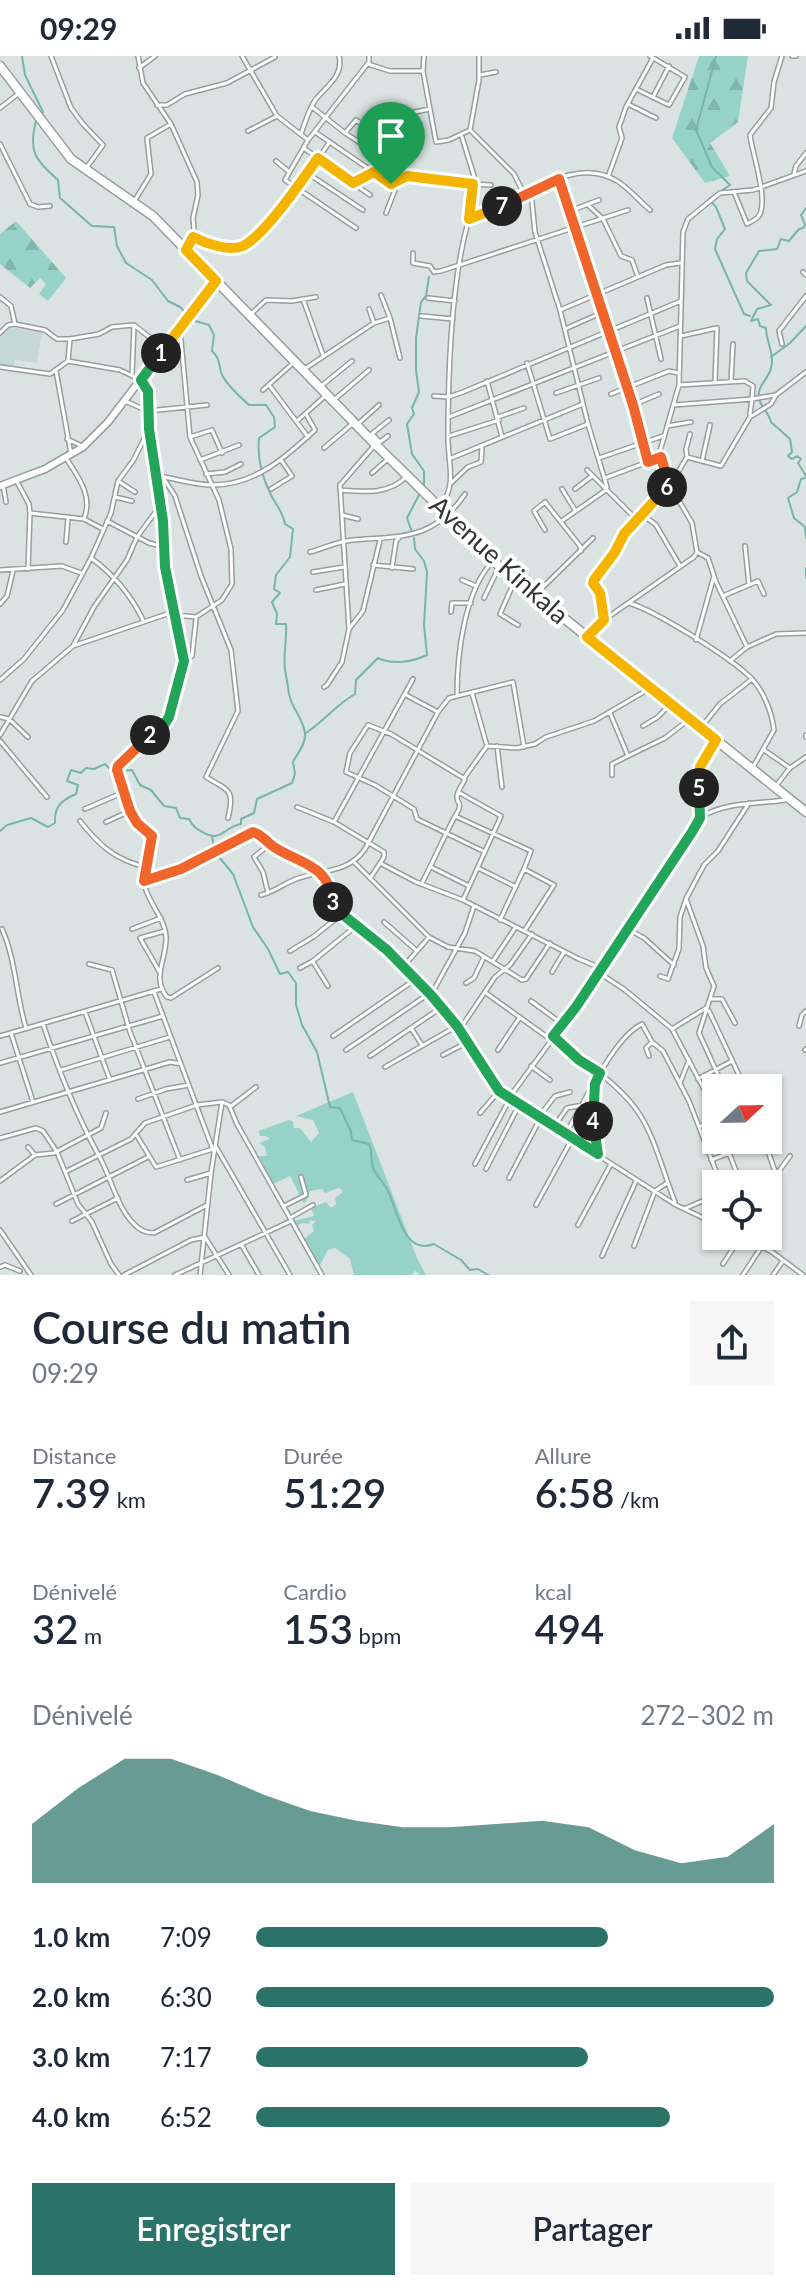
<!DOCTYPE html>
<html lang="fr">
<head>
<meta charset="utf-8">
<style>
  :root { --surface:#fff; --page:#f6f6f7; --text:#1f2937; --muted:#747a83; --accent:#2b7269 }
  body { margin:0; font-family:Lato,sans-serif; background:var(--page); color:var(--text); height:100vh; display:flex; flex-direction:column; font-size:30px; white-space:nowrap }
  * { box-sizing:border-box; margin:0 }
  p { font-size:26px; color:var(--muted) }
  .icon { flex:none; width:44px; height:44px; fill:none; stroke:currentColor; stroke-width:2; stroke-linecap:round; stroke-linejoin:round }
  .map { position:relative; height:1219px; overflow:hidden }
  .panel { display:flex; flex-direction:column; background:var(--surface); flex:1 }
  .panel>* { flex:none }
  .needle { width:52px; rotate:68deg }
  .buttons { position:absolute; left:702px; top:1018px; display:grid; gap:16px }
  .buttons a { display:grid; place-items:center; width:80px; height:80px; border-radius:0px; background:var(--surface); box-shadow:0 2px 6px #0004; font-size:40px }
  .pin { position:absolute; display:grid; place-items:center; width:68px; height:68px; color:#fff; margin:-82px -34px; border-radius:50% 50% 50% 0; rotate:-45deg; box-shadow:0 0 8px #0007 }
  .pin .icon { rotate:45deg }
  .km { position:absolute; width:40px; height:40px; margin:-20px; border-radius:50%; background:#222; color:#fff; font-size:22px; line-height:40px; text-align:center }
  .round { display:grid; place-items:center; flex:none; width:84px; height:84px; border-radius:0px; background:var(--page) }
  .summary { display:flex; align-items:center; justify-content:space-between; height:136px; padding:0 32px }
  h1 { font-size:44px; font-weight:600; line-height:60px }
  .figures { display:grid; grid-template-columns:repeat(3,1fr); gap:12px; height:136px; padding:8px 32px }
  .figures div { display:grid; align-content:center }
  .figures b { font-size:40px; font-weight:600 }
  .figures small { font-size:22px; font-weight:400 }
  .figures p { font-size:22px }
  .chart { height:224px; padding:16px 32px }
  .chart p { display:flex; justify-content:space-between }
  .chart svg { width:100%; height:144px; margin-top:8px; fill:var(--accent); opacity:.7 }
  .action { display:flex; gap:16px; margin-top:auto; padding:16px 32px }
  .action a { flex:1; height:92px; border-radius:0px; background:var(--accent); color:#fff; font-size:32px; font-weight:600; line-height:92px; text-align:center }
  .action a+a { background:var(--page); color:var(--text) }
  ul { padding:0 32px; list-style:none; font-size:26px }
  li { display:grid; grid-template-columns:128px 96px 1fr; align-items:center; height:60px }
  li i { height:20px; border-radius:10px; background:var(--accent) }
  .status { display:flex; justify-content:space-between; align-items:center; height:56px; padding:0 40px; background:var(--surface); direction:ltr }
  .status svg { height:22px; fill:currentColor }
  .map>svg:first-child { display:block }
  .built { fill:#c6d8d5 }
  .green { fill:#97d2c8 }
  .forest { fill:url(#forest-firs) }
  .lines { fill:none; stroke-linecap:round; stroke-linejoin:round }
  .stream { stroke:#77b4aa; stroke-width:2 }
  .minor-casing { stroke:#969f9d; stroke-width:6 }
  .secondary-casing { stroke:#969f9d; stroke-width:9 }
  .primary-casing { stroke:#969f9d; stroke-width:11 }
  .minor { stroke:#fff; stroke-width:3 }
  .secondary { stroke:#fff; stroke-width:6 }
  .primary { stroke:#fff; stroke-width:8 }
  .split-1-casing { stroke:#fff; stroke-width:16 }
  .split-2-casing { stroke:#fff; stroke-width:16 }
  .split-3-casing { stroke:#fff; stroke-width:16 }
  .split-4-casing { stroke:#fff; stroke-width:16 }
  .split-5-casing { stroke:#fff; stroke-width:16 }
  .split-6-casing { stroke:#fff; stroke-width:16 }
  .split-7-casing { stroke:#fff; stroke-width:16 }
  .split-8-casing { stroke:#fff; stroke-width:16 }
  .split-1 { stroke:#f5b400; stroke-width:10 }
  .split-2 { stroke:#22a559; stroke-width:10 }
  .split-3 { stroke:#f0652b; stroke-width:10 }
  .split-4 { stroke:#22a559; stroke-width:10 }
  .split-5 { stroke:#22a559; stroke-width:10 }
  .split-6 { stroke:#f5b400; stroke-width:10 }
  .split-7 { stroke:#f0652b; stroke-width:10 }
  .split-8 { stroke:#f5b400; stroke-width:10 }
  .labels { text-anchor:middle; stroke-width:8; stroke-linejoin:round; paint-order:stroke }
  .street-label { font-size:26px; fill:#303332; stroke:#fff }
</style>
</head>
<body>
<div class="status"><b>09:29</b><svg viewBox="0 0 49 12"><path d="M0 12V9h3v3zM5 12V6h3v6zM10 12V3h3v9zM15 12V0h3v12zM26 1h20v11H26zM47 4h2v5h-2z"/></svg></div>
<div class="map">
<svg width="806" height="1219" viewBox="0 0 806 1219">
  <defs>
    <pattern id="forest-firs" width="22" height="20" patternUnits="userSpaceOnUse" patternTransform="scale(2)"><rect width="22" height="20" fill="#97d2c8"/><path d="M5 1l3.5 6h-7zM16 11l3.5 6h-7z" fill="#82b5ac"/></pattern>
  </defs>
  <rect width="100%" height="100%" fill="#dae3e1"/>
  <path class="built" d="M6,271l36,5 -5,31 -22,-3 -2,7h-13v-34z"/>
  <path class="green" d="M353,1036l64,166 9,17h-5l-6,-4 -3,4h-58l-4,-16 -15,-11 -7,2 -8,15 -2,-1 -15,-24 11,-9 -2,-6 4,-4 -6,-1 -1,4 -7,-1 -6,3 -2,-5 20,-5 -3,-8 15,-6 5,6 5,-4 -1,-6 7,-5v-3l-3,-2 -14,5 -3,-4 -12,2 -4,11h-3l-13,-26 -17,8 -14,-28h8l-2,-9 -6,-4 11,-4 -4,-3h-6l-2,-5 31,-11 4,1 1,7h6l11,14 8,-9 -6,-13 -17,-4z"/>
  <path class="forest" d="M699,0h49l-10,66 -28,21 20,33 -25,7 -33,-45z
    M16,165l50,57 -18,23 -9,-7 7,-10 -6,-6 -10,10 -30,-24v-30z"/>
  <g class="lines">
    <path class="stream" d="M22,0l3,19 18,37
      M716,0l-20,74 16,37 18,18 -21,14 7,8 9,22 -8,10 -2,10 29,65 6,2
      M36,65c-8,31 -1,38 22,59l2,18 32,28 22,1 3,19 9,17 26,17 16,21 12,6 8,8
      M806,152l-5,7 4,10 -2,3 -4,1 -10,12 -8,-2 -4,10 -18,2 -13,22 1,8 24,24 -14,4 -6,12 7,-2 2,7 6,2c0,13 9,27 5,40 -2,10 -15,19 -12,31 2,8 10,14 12,23l19,17 2,13 -4,4 4,3 5,-3 4,3 -3,4 8,13
      M771,301l19,-14 16,-17
      M805,422l-4,1 -4,13 -9,6 6,20 11,9 1,11
      M424,430v-15l-12,-17 -5,-30 7,-10 -2,-6 7,-16 -3,-22v-32l5,-36 5,-6 3,-19
      M412,476l-5,-14 12,-23
      M806,512v10
      M306,677c18,-12 30,-28 49,-39l1,-14 22,-22c15,7 34,4 49,-3l-3,-30 3,-53 -3,-11 -9,-12 -1,-11
      M0,775l7,-6 24,-7 17,9 7,-4c-1,-17 7,-23 21,-29l2,-9 -11,-4 4,-11 10,3 5,-5 8,1 11,-5 8,8 19,-2 8,15 11,5 13,16 12,2 4,10 9,1c4,8 8,10 15,14 17,10 21,-7 37,-9v-5l13,-6 3,-14 35,-16 3,-9 -2,-12c4,-8 13,-18 12,-28 -1,-16 -16,-27 -17,-47 -1,-7 -2,-11 -3,-18 -2,-10 2,-32 1,-45h-10l1,-10 -5,-12 8,-9 -6,-4 2,-14 14,-18 3,-28 -8,-5c-2,-12 -9,-19 -14,-29 -9,-18 -14,-38 -12,-57l16,-11 -1,-10 -8,-12h-17c-9,-8 -21,-19 -27,-30 -4,-10 -1,-16 -10,-24l2,-16 -5,-10 -17,-5
      M212,781l3,15 18,22 20,53 15,22 12,25 8,-2 8,11v22l6,20 15,27 13,55 10,1 11,24 1,8 17,4c4,8 1,15 4,24 3,7 10,14 14,21 11,20 15,67 47,55l27,16 9,10 8,-1 10,6"/>
    <g class="minor-casing">
      <path id="minor" d="M51,0l20,52 12,16 20,21 -16,22
        M138,0l5,27 28,41 26,58 1,13 -5,23 1,12 -3,12 -5,8
        M242,0l35,60 31,24
        M424,0l-1,15 13,71 13,-2 21,-10
        M479,0v24l-9,50 44,44 10,20
        M792,0h4
        M368,8l22,7h33
        M139,12l16,-12
        M480,19l16,-3
        M636,33l33,16 16,-28 -35,-21
        M653,41l16,-31
        M628,48l28,14
        M157,49h10l18,-11 42,-11 48,-26
        M312,51l33,26 56,36 4,7
        M0,52l18,-14
        M375,57l15,4 40,-8
        M248,75l29,-15
        M315,76l76,52 16,-8 41,7 43,2
        M345,77l11,-13 41,28
        M301,78c4,-11 8,-26 15,-35 11,-13 28,-24 23,-43
        M462,81l12,39 -5,43
        M0,88l30,60 8,3 12,-1
        M305,93l65,46
        M276,105l12,10
        M307,117l56,37
        M794,118l2,-8 10,-13
        M608,121l14,-39 -3,-11 7,-20 27,-49
        M559,123l74,226 15,57
        M353,127l21,-11
        M531,136l4,40 25,78 28,114 19,63 -1,3
        M734,136l13,32c2,-1 9,-5 11,-7 12,-14 -6,-64 -8,-82l21,-27 3,-26 8,-26
        M135,144l16,-26 -4,-36 24,-14
        M588,149l15,14 18,37 11,4 6,17
        M570,155l29,-11
        M386,157l9,-23 -4,-6
        M356,172l-71,-48 23,-40 61,-78v-6
        M194,182c13,5 30,11 43,9 22,-3 78,-84 92,-104
        M413,197v10l17,3 4,6 7,-1 187,-61
        M803,216l3,3
        M381,239l9,23
        M0,241l11,9 4,18
        M428,242l27,3
        M647,242l14,61
        M303,243l20,56
        M560,254l106,-45 14,-2
        M250,259l16,-15 26,1 24,-4
        M421,260l32,3
        M374,267l16,-5 10,40
        M565,273l36,-16
        M0,277l8,-8 7,-1 30,6 12,9h13l29,-5 13,-7 22,-2 28,22
        M681,280l36,-8 -2,54
        M782,288l-3,-13 27,-35
        M68,305l52,9 21,10 7,11 1,38 14,92 2,46 19,94 -11,46 -6,14 -49,45 -1,4 13,41 7,12 15,13c-1,14 -8,28 -8,43 0,20 21,37 22,58 1,22 -15,40 1,60l4,1 47,-30
        M527,307l23,76 38,-15
        M0,311l50,7 18,-13 2,-22
        M303,314l71,-47 -5,-14
        M56,315l15,83
        M132,320l2,-51
        M487,325l15,56
        M731,325l2,-37
        M269,329l39,52
        M320,331l32,-26
        M263,334l29,-26
        M556,337l43,-15
        M611,338l58,-23 9,2
        M434,340l15,1 14,-5 218,-91
        M335,343l34,-29
        M127,346l21,9 59,-6
        M633,349l26,-11
        M674,349l78,-6 1,-13 -8,-5 -66,4
        M750,358l2,-15 24,-4
        M449,361l231,-91
        M498,361l26,-9
        M297,365l27,-24
        M358,368l21,-19
        M667,370l24,-4
        M372,378l8,8 8,-6
        M449,380l50,-16
        M190,381l22,-7 10,23
        M368,381l21,-17
        M67,383l15,7
        M324,392l27,-23
        M687,401l34,9 29,-49 21,-13 5,-9 30,-23
        M66,402c13,20 27,38 18,61
        M599,402l64,-22
        M449,403l134,-55
        M200,404l39,-15
        M702,405l8,-36
        M587,414l50,50
        M372,417l17,-15
        M206,418l19,-2 16,-8
        M162,420l13,20 26,80 30,74 7,61 -32,66c23,14 29,12 22,41
        M164,421c16,3 33,8 49,8 42,0 73,-28 102,-55l-9,-16
        M605,422l56,-21
        M16,424l13,24 1,9 54,6 19,10
        M118,425l17,11
        M450,428l18,-17 13,-5 1,-15
        M3,429l3,17
        M271,433l21,-13 -11,-16
        M562,433l13,21
        M575,433l17,-13
        M340,434c24,2 49,5 67,-14
        M115,441l17,4
        M441,448c16,-17 7,-43 7,-65 0,-64 3,-159 21,-220 47,-8 98,-68 148,-38 12,7 22,20 33,29
        M342,459l16,4
        M643,459l13,10 24,41
        M563,464l43,-30
        M107,465l42,22 12,3
        M545,474l-11,-19 11,-9 35,44 1,5
        M66,486l2,-24
        M745,490l4,39
        M310,496c14,-4 29,-11 43,-12 49,-4 81,0 112,-46
        M91,502c22,16 40,37 52,62
        M373,509l40,4
        M392,512l4,-27 3,-3
        M28,513l2,-56
        M0,514l62,-4 19,7
        M313,516l31,-5
        M462,524l14,6
        M515,524l-15,34 18,11
        M316,534l29,-6
        M537,537l56,-55
        M723,540l35,-15 6,13
        M484,542l14,-29
        M629,547c27,8 104,56 123,76 12,13 20,34 22,51l-21,37
        M0,548l7,-8 6,-25
        M451,556l1,-9h19
        M604,564l-4,-27 -6,-13 21,-28 9,-18 51,-57 12,-20 -1,-8 4,-15
        M349,573l14,-18 17,-71
        M589,579l15,-15 90,-63 3,-5
        M696,584l18,-64
        M73,590l94,-32 29,3 26,-17 10,-16 -1,-35 -12,-49 -29,-63 -10,-107
        M747,591l29,-13 30,-1
        M184,605l8,-5 4,-37
        M730,605l17,-14 -31,-65 -8,-24 -11,-6 -5,-29 -23,-39 -9,-33 19,-66 4,-153 5,-13 32,-26 33,-3 53,-19
        M0,624l24,-21 39,-49 28,-52 20,-45 7,-32 15,-20 16,-32
        M324,631l3,-2 15,-23 7,-33 -9,-144 33,-38
        M406,639l32,17
        M457,640c0,-41 7,-105 36,-135
        M610,657l18,43 37,-18 22,-17
        M0,661l9,2 19,18
        M703,669l17,-21 32,-25
        M643,670l15,-9 12,-13
        M0,679l32,-54 41,-35 21,-39 33,-47 10,-23 23,-31
        M806,679v2
        M0,685l47,56
        M487,690l30,2 18,-4 11,-7 48,-16 55,-32
        M497,690l5,41
        M764,694l26,18
        M612,719v-11l16,-8
        M464,722l23,-32 -15,-53
        M775,731l15,-19 16,-11
        M458,736l43,24 -38,84 116,59 22,9
        M297,751l37,15 50,30v5l-13,20
        M85,753l39,-17
        M455,760l76,35 -7,18 30,16 -29,45
        M700,762c22,-16 59,-14 85,-18
        M80,765c19,24 35,39 66,46
        M106,766l24,-11
        M334,766l79,-143
        M354,806l75,75 19,10 27,4 47,29 4,-1 24,-36
        M380,807l36,19 47,18
        M431,811l38,19
        M478,812l36,18
        M146,824l35,-11 72,-37 7,2 17,15 44,24 10,14 5,21 51,42 43,43 27,33 45,68 174,111 40,19
        M422,827c10,-19 18,-38 28,-57 2,-5 7,-12 9,-17 2,-10 -2,-3 -2,-13 1,-6 6,-12 8,-17l-74,-45 -23,-9 -18,28 -4,19 29,13 39,24 3,10 68,33
        M268,837l-5,-21 -9,-15 16,-13
        M261,839c13,-3 22,-11 35,-16 25,-9 53,-6 69,-30l73,-137 11,-14 64,-16 11,65
        M500,864l24,-51
        M384,866l33,29 12,-14
        M2,873c14,31 14,67 24,99
        M132,873l29,-11
        M628,873l16,9 30,27
        M290,895l23,-14 29,-23
        M493,905l22,-33
        M313,906l15,24
        M89,908l23,6 18,62 50,128
        M404,910l13,-15
        M300,912l13,-7 43,-35
        M159,915l-19,-33 25,-7
        M552,916l12,-20
        M598,916l27,18 46,38
        M660,920l8,3 11,-30 1,-32 6,-18
        M466,927l8,-5 10,-21
        M154,936l59,158
        M486,937l64,46
        M431,939l34,-62 9,-27
        M711,943h11l13,24
        M531,945l30,22
        M706,952l-34,21 33,62 11,27
        M709,955l36,77
        M85,956l25,68
        M43,968c15,45 33,90 56,132 12,21 17,49 34,67 6,7 12,10 21,10l53,-28
        M799,970l3,-11 4,-4
        M411,972l11,17
        M460,973l35,-52 15,-12 22,-31
        M11,977l22,69
        M0,980l161,-47
        M333,980l83,-57
        M553,980c28,26 66,46 87,79 15,23 24,60 35,87
        M346,994l84,-57
        M498,994l22,-33
        M805,994l1,-1
        M443,999l25,-13
        M370,1000l72,-49
        M649,1000l-3,-8 6,-6
        M0,1007l163,-47
        M531,1010l19,14
        M385,1011l72,-41
        M61,1014l109,-33
        M698,1023l34,-18
        M680,1027l9,-23
        M724,1032l-25,-55 15,-47 -8,-18 -3,-22 -17,-47 18,-34 14,-14 31,-48
        M138,1043l28,-10 23,-4
        M230,1051l26,-20
        M0,1056l170,-50 11,2
        M480,1057l19,-22
        M538,1062l17,-22 15,-4
        M593,1064l3,31
        M701,1070l15,-5
        M554,1071l13,-19 16,-3
        M566,1077c18,-29 47,-95 76,-109l10,18 11,9 26,50 32,83
        M137,1080l19,31 57,-18
        M0,1082l36,-10 7,3 14,21 21,52 14,18 19,42 8,11
        M724,1084l17,44
        M764,1084l12,34
        M579,1087l14,-25 2,-34
        M28,1091l7,8 19,-2 47,-25 5,-15
        M216,1091l74,128
        M711,1104l18,-7
        M475,1108l39,-73 62,-84 124,-189 -2,-46 18,-32
        M486,1113l33,-64
        M65,1116l66,-33 14,-16 52,-18 25,-3
        M509,1122l31,-59
        M187,1124l24,-7
        M0,1125l35,-26
        M768,1130l22,-30
        M56,1148l92,-47
        M536,1149l36,-66
        M284,1150l22,-11 -5,-18
        M684,1153l32,-14
        M290,1162l23,-13
        M72,1165l46,-23
        M578,1169l33,-61
        M0,1174l31,45
        M742,1180l30,16 31,23
        M241,1188l18,31
        M634,1190l21,-55 12,-8
        M602,1200l34,-75
        M723,1208l18,-28
        M0,1211l5,-2 15,6
        M124,1219l67,-35 14,-3 24,38
        M175,1219l116,-54
        M200,1219l11,-102 11,-71 7,3 8,19 85,151
        M743,1219l19,-29
        M773,1219l10,-14"/>
    </g>
    <g class="secondary-casing">
      <path id="secondary" d="M0,430l45,-17 38,-22 25,-25 108,-141"/>
    </g>
    <g class="primary-casing">
      <path id="primary" d="M0,10l71,93 82,57 220,226 127,125 306,245"/>
    </g>
    <use href="#minor" class="minor"/>
    <use href="#secondary" class="secondary"/>
    <use href="#primary" class="primary"/>
  </g>
  <g class="lines">
    <g class="split-1-casing">
      <path id="split-1" d="M161,297l55,-72 -30,-31 7,-13c12,6 36,15 50,9 23,-12 59,-66 75,-88l35,25 21,-11 17,12"/>
    </g>
    <g class="split-2-casing">
      <path id="split-2" d="M150,679l14,-10 5,-8 15,-56 -19,-94 -2,-46 -14,-92 -1,-38 -7,-11 20,-27"/>
    </g>
    <g class="split-3-casing">
      <path id="split-3" d="M150,679l-32,31 -1,4 13,41 7,12 15,13 -8,45 37,-12 72,-37c10,3 13,10 21,15 28,18 54,17 59,55"/>
    </g>
    <g class="split-4-casing">
      <path id="split-4" d="M333,846l9,12 45,36 44,45 26,31 42,65 99,63 -5,-33"/>
    </g>
    <g class="split-5-casing">
      <path id="split-5" d="M593,1065l2,-37 5,-11 -21,-13 -26,-24 23,-29 116,-175 8,-14 -1,-30"/>
    </g>
    <g class="split-6-casing">
      <path id="split-6" d="M667,431l-43,47 -9,18 -21,28 -1,3 7,10 4,27 -17,17 129,103 -16,27 -1,21"/>
    </g>
    <g class="split-7-casing">
      <path id="split-7" d="M502,150l57,-27 74,226 15,57 13,-5 8,27 -2,3"/>
    </g>
    <g class="split-8-casing">
      <path id="split-8" d="M391,128l16,-8 66,8 -4,35 33,-13"/>
    </g>
    <use href="#split-1" class="split-1"/>
    <use href="#split-2" class="split-2"/>
    <use href="#split-3" class="split-3"/>
    <use href="#split-4" class="split-4"/>
    <use href="#split-5" class="split-5"/>
    <use href="#split-6" class="split-6"/>
    <use href="#split-7" class="split-7"/>
    <use href="#split-8" class="split-8"/>
  </g>
  <g class="labels">
    <g class="street-label">
      <text transform="translate(499 504) rotate(42)" y="9">Avenue Kinkala</text>
    </g>
  </g>
</svg>
<div class="buttons">
<a><svg class="needle" viewBox="-14 -14 28 28"><path d="M0-13l5 13h-10z" fill="#e53935"/><path d="M0 13l5-13h-10z" fill="#747a83"/></svg></a>
<a><svg class="icon" aria-label="locate" viewBox="0 0 24 24"><circle cx="12" cy="12" r="6"/><path d="M12 2v4M12 18v4M2 12h4M18 12h4"/></svg></a>
</div>
<div class="pin" style="left:391px;top:128px;background:#1e9e55"><svg class="icon" aria-label="arrive" viewBox="0 0 24 24"><path d="M6 21V4h12l-3 4 3 4H6"/></svg></div>
<b class="km" style="left:161px;top:297px">1</b>
<b class="km" style="left:150px;top:679px">2</b>
<b class="km" style="left:333px;top:846px">3</b>
<b class="km" style="left:593px;top:1065px">4</b>
<b class="km" style="left:699px;top:732px">5</b>
<b class="km" style="left:667px;top:431px">6</b>
<b class="km" style="left:502px;top:150px">7</b>
</div>
<section class="panel">
<div class="summary"><div><h1>Course du matin</h1><p>09:29</p></div><a class="round"><svg class="icon" aria-label="share" viewBox="0 0 24 24"><path d="M12 15V3M7 8l5-5 5 5M5 13v7h14v-7"/></svg></a></div>
<div class="figures">
<div><p>Distance</p><b>7.39<small> km</small></b></div>
<div><p>Durée</p><b>51:29</b></div>
<div><p>Allure</p><b>6:58<small> /km</small></b></div>
</div>
<div class="figures">
<div><p>Dénivelé</p><b>32<small> m</small></b></div>
<div><p>Cardio</p><b>153<small> bpm</small></b></div>
<div><p>kcal</p><b>494</b></div>
</div>
<div class="chart"><p><span>Dénivelé</span>272–302 m</p>
<svg viewBox="0 0 160 44" preserveAspectRatio="none"><path d="M0 44V26L10 15L20 6L30 6L40 11L50 17L60 22L70 25L80 27L90 27L100 26L110 25L120 27L130 34L140 38L150 36L160 26V44z"/></svg>
</div>
<ul>
<li><b>1.0 km</b>7:09<i style="width:68%"></i></li>
<li><b>2.0 km</b>6:30<i style="width:100%"></i></li>
<li><b>3.0 km</b>7:17<i style="width:64%"></i></li>
<li><b>4.0 km</b>6:52<i style="width:80%"></i></li>
</ul>
<div class="action"><a>Enregistrer</a><a>Partager</a></div>
</section>
</body>
</html>
